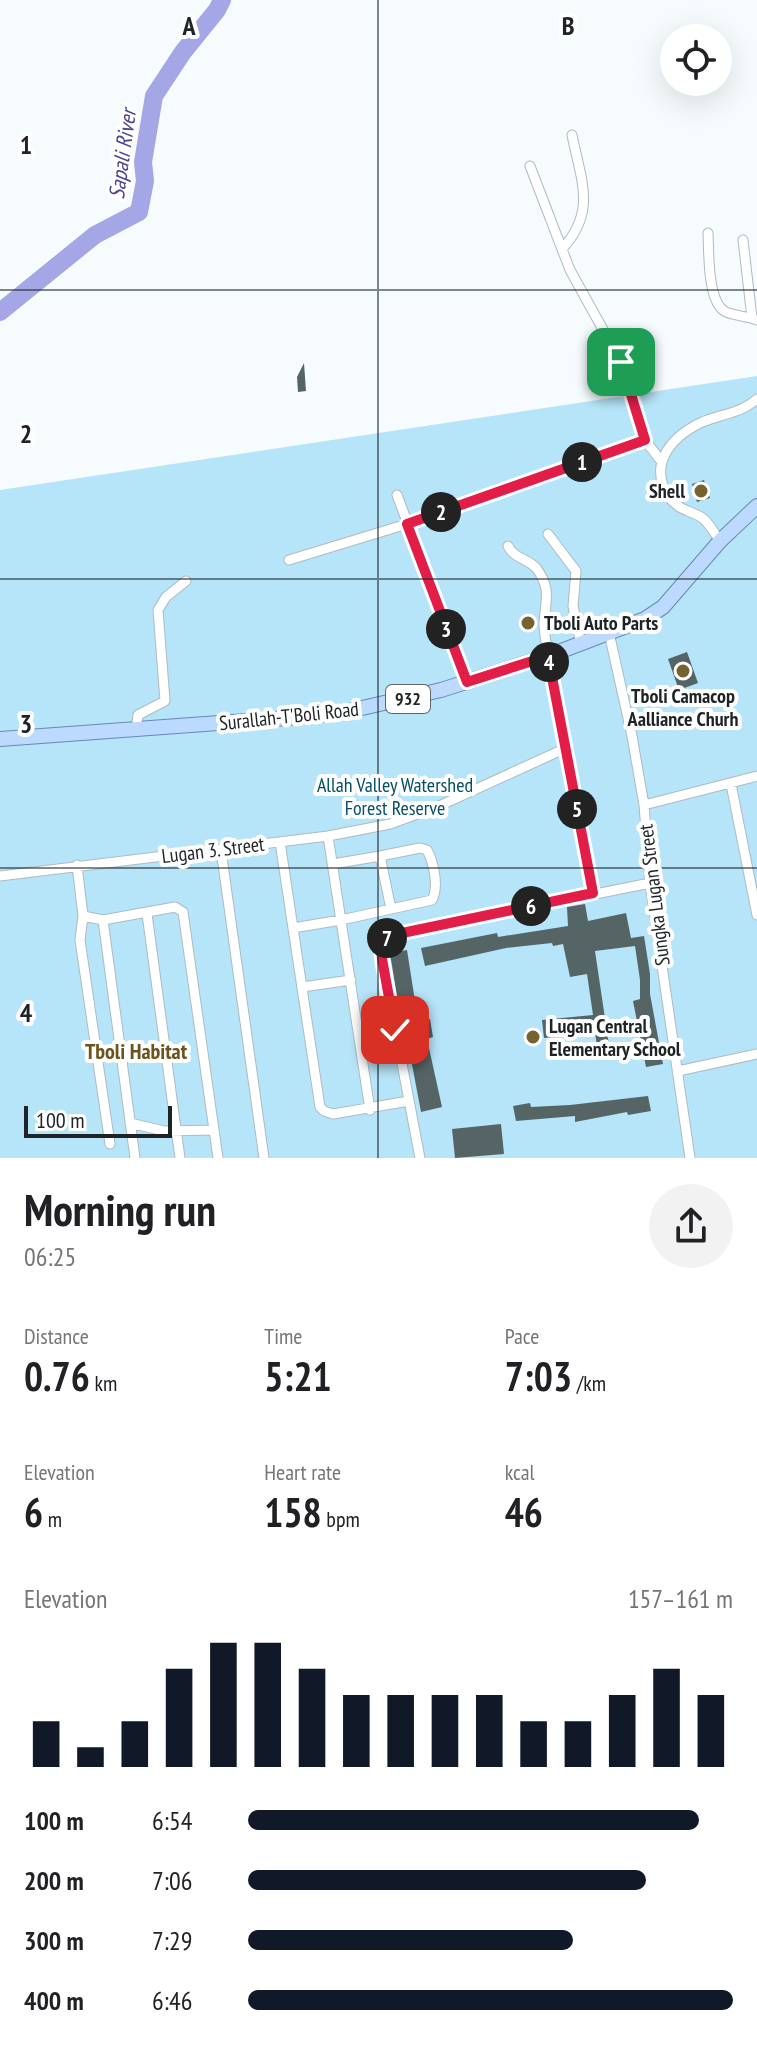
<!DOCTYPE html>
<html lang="en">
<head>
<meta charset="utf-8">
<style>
  :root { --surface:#fff; --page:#f2f2f2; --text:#202124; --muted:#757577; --accent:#111827 }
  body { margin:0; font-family:"PT Sans Narrow",sans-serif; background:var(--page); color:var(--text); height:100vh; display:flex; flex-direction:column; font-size:30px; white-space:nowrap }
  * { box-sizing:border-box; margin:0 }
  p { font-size:26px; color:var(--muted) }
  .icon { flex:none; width:44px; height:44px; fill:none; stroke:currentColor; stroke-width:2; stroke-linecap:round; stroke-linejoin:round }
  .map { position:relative; height:1158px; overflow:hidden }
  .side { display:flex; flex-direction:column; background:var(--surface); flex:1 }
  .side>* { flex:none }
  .buttons { position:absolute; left:660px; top:24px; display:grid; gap:16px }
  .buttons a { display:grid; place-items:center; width:72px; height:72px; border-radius:50%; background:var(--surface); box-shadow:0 8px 32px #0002; font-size:40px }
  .scale { position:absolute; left:24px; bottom:20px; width:148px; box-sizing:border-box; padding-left:8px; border:4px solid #1e2426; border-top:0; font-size:22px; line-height:28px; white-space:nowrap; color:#1e2426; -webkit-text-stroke:6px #fff; paint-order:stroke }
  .pin { position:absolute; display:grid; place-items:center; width:68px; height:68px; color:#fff; margin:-34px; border-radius:16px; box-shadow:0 4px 12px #0006 }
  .km { position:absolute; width:40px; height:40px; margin:-20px; border-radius:50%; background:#222; color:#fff; font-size:22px; line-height:40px; text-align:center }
  .round { display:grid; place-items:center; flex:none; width:84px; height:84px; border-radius:42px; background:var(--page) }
  .overview { display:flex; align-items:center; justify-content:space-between; height:136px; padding:0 24px }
  h1 { font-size:44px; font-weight:800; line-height:60px }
  .figures { display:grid; grid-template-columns:repeat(3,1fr); gap:12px; height:136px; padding:8px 24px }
  .figures div { display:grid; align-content:center }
  .figures b { font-size:40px; font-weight:800 }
  .figures small { font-size:22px; font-weight:400 }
  .figures p { font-size:22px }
  .chart { height:224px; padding:16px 24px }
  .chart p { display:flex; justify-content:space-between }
  .chart svg { width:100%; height:144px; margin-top:8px; stroke:var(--accent); stroke-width:6 }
  ul { padding:0 24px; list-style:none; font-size:26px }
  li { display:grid; grid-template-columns:128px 96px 1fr; align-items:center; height:60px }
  li i { height:20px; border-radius:10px; background:var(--accent) }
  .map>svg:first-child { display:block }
  .green { fill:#b6e4f8 }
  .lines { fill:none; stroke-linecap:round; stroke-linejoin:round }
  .river { stroke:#a4a6e6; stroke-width:18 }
  .building { fill:#556565 }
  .minor-casing { stroke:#adbbc2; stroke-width:11 }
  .primary-casing { stroke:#6889b2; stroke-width:16 }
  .minor { stroke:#fff; stroke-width:9 }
  .primary { stroke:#bcd9fe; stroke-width:14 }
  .route-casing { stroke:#fff; stroke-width:16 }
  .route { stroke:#e11d48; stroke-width:10 }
  .grid { fill:none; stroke:#1e2426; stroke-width:2; stroke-opacity:0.55 }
  .poi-dot { fill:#766130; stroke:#fff; stroke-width:3 }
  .labels { text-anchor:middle; stroke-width:8; stroke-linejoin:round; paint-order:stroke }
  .shield { fill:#fff; stroke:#626667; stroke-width:2 }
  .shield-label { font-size:18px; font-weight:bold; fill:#1e2426 }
  .poi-label { font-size:20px; font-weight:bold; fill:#1e2426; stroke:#fff; text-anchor:start }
  .street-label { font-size:20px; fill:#1e2426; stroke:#fff }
  .park-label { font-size:20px; fill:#064e64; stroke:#fff }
  .water-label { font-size:22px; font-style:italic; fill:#4a4692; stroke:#fff }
  .neighbourhood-label { font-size:22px; font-weight:bold; fill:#6b531a; stroke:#fff }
  .grid-label { font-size:26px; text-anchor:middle; font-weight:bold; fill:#1e2426; stroke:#fff; stroke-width:8; stroke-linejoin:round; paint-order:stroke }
</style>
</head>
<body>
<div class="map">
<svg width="757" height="1158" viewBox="0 0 757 1158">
  <rect width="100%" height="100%" fill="#f6fcfe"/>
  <path class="green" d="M757,376v782h-757v-668z"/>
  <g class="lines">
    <path class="river" d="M0,312l95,-77 44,-23 6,-31 -2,-19 11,-66 29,-44 34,-42 5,-10"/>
  </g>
  <path class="building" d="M304,363l2,28 -8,1 -1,-15z
    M704,480l6,18 -13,4 -5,-18z
    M687,652l11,31 -19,7 -11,-31z
    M585,904l3,17 38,-8 5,25 13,-2 6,38v20l13,70 -17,3 -13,-66 7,-2v-19l-5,-34 -40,5 15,101 -12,1 -3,-21 -51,6 -2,-18 51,-5 -6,-41 -17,3 -7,-33 -10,2 -1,-3 -46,5 -81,18 -4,-18 76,-15 1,4 70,-11 -1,-19z
    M407,950l8,51 -17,2 -8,-50z
    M430,1019l3,18 -6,2 15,68 -21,5 -14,-74 11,-3 -2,-13z
    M648,1096l3,15 -23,4 -1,-3 -52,10v-6l-59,5 -3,-15 17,-3 1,4 39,-2z
    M501,1124l3,30 -49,4 -3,-29z"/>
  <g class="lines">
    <g class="minor-casing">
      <path id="minor" d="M530,166l40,104 51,92 24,78 16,21
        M708,233c1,18 -1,70 18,79 9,4 21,4 31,8
        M743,240l9,78
        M562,249c35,-38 19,-68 10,-114
        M397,495l70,187
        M548,534l28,37 -3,35 8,38
        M720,541c-5,-7 -12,-20 -19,-24 -12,-7 -23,-7 -32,-20 -21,-32 1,-59 31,-74 20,-9 40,-9 57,-24
        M508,546c6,13 20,12 29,23 15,21 8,33 7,55 0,10 3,22 4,32l45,237
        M289,560l118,-36 238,-84
        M609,633l23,103 12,69 6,78 40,275
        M136,730l2,-15 27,-14 -7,-91 8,-13 20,-16
        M731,784l26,131
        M644,805l113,-29
        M328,836l42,274
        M280,842l40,265 4,4 9,3 76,-13
        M221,850l43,308
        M333,864l47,-8 11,53
        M77,865l6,51 -3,24 30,204
        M0,876l328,-40 62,-12 49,-18 127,-58
        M147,914l33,244
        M83,916l20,4 72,-13 8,5 35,246
        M103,920l32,238
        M293,928l48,-8 91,-20c7,-13 2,-37 -5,-50l-7,-2 -40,8
        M302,987l49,-7
        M678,1071l79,-17
        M130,1123l34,8 50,-1
        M420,1158l-38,-199 -1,-10 7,-13 262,-53"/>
    </g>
    <g class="primary-casing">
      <path id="primary" d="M0,739l288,-21 52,-5 101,-23 107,-34 97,-37 18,-12 57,-66 37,-35"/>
    </g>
    <use href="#minor" class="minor"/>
    <use href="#primary" class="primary"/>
  </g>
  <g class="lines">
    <g class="route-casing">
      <path id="route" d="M395,1030l-13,-71 -1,-10 7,-13 205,-43 -45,-237 -81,26 -60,-158 238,-84 -24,-78"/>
    </g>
    <use href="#route" class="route"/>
  </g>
  <path class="grid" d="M378,0v1158M0,290h757M0,579h757M0,868h757"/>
  <g class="poi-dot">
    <circle cx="701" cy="491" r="8"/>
    <circle cx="528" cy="623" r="8"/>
    <circle cx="683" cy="671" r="8"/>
    <circle cx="533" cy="1037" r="8"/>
  </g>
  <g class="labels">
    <rect class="shield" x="386" y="685" width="44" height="28" rx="6"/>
    <g class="shield-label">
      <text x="408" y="705">932</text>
    </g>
    <g class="poi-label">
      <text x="685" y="498" text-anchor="end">Shell</text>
      <text x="544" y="630">Tboli Auto Parts</text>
      <text x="683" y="703" text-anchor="middle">Tboli Camacop<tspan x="683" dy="23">Aalliance Churh</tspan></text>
      <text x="549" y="1033">Lugan Central<tspan x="549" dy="23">Elementary School</tspan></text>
    </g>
    <g class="street-label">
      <text transform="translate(289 716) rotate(-6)" y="7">Surallah-T'Boli Road</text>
      <text transform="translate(213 850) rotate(-7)" y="7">Lugan 3. Street</text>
      <text transform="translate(654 895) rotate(-97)" y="7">Sungka Lugan Street</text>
    </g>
    <g class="park-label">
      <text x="395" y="792">Allah Valley Watershed<tspan x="395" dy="23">Forest Reserve</tspan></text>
    </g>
    <g class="water-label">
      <text transform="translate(122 154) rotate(-82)" y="8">Sapali River</text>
    </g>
    <g class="neighbourhood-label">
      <text x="136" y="1059">Tboli Habitat</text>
    </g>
  </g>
  <g class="grid-label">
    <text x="189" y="35">A</text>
    <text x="568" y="35">B</text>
    <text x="26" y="154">1</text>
    <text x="26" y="443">2</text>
    <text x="26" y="733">3</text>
    <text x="26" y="1022">4</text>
  </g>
</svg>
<div class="buttons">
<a><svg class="icon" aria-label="locate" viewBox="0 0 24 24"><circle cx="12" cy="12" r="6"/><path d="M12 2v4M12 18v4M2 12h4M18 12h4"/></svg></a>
</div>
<div class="scale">100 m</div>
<div class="pin" style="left:621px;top:362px;background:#1e9e55"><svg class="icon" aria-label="arrive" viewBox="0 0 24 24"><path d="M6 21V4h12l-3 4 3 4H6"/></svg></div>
<div class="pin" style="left:395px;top:1030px;background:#d93025"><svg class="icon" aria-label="check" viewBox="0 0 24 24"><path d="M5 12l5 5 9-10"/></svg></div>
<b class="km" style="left:582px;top:462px">1</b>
<b class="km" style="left:441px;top:512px">2</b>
<b class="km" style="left:446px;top:629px">3</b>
<b class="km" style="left:549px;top:662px">4</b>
<b class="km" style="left:577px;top:809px">5</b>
<b class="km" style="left:531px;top:906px">6</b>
<b class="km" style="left:387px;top:938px">7</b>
</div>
<section class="side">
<div class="overview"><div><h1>Morning run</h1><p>06:25</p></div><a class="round"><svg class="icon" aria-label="share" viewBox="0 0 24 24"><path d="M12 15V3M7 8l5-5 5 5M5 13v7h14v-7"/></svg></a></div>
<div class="figures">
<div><p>Distance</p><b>0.76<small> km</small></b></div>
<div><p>Time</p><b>5:21</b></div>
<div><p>Pace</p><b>7:03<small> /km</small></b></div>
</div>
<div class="figures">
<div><p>Elevation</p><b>6<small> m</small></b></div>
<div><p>Heart rate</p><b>158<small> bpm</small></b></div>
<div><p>kcal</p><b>46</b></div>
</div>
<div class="chart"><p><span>Elevation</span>157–161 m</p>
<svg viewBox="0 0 160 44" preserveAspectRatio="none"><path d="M5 44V30M15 44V38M25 44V30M35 44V14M45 44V6M55 44V6M65 44V14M75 44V22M85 44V22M95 44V22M105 44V22M115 44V30M125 44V30M135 44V22M145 44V14M155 44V22"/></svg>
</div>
<ul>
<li><b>100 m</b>6:54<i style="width:93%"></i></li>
<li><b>200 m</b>7:06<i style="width:82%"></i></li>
<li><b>300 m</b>7:29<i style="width:67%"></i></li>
<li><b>400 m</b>6:46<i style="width:100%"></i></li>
</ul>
</section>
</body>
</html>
